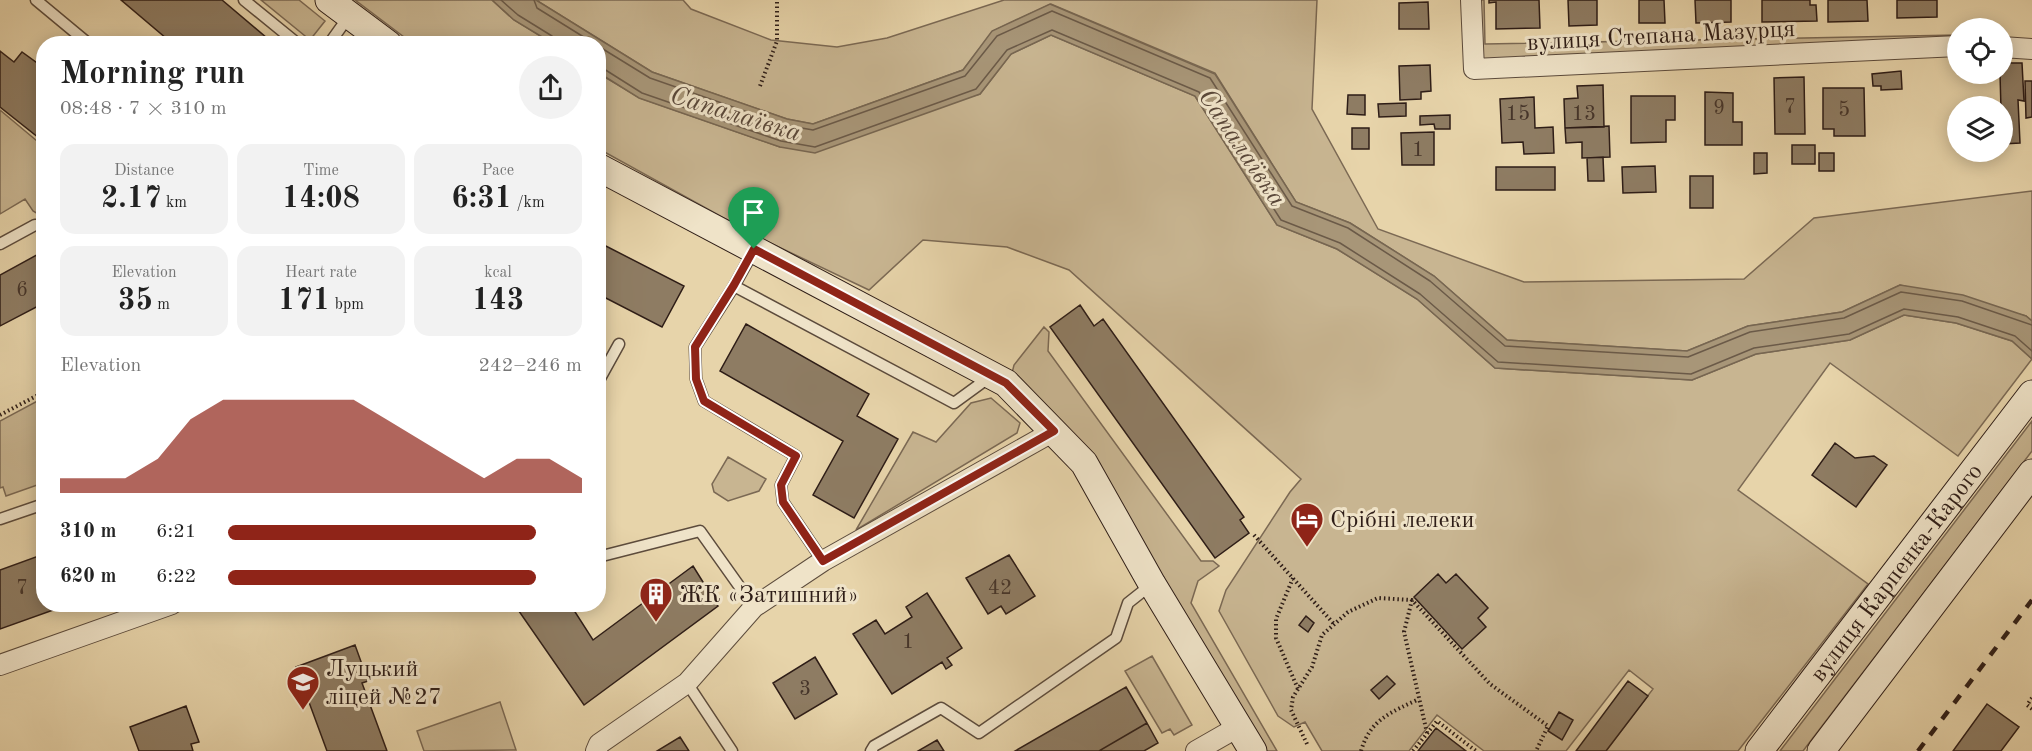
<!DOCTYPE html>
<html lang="en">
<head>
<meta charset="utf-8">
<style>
  :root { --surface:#fff; --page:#f2f2f2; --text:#222; --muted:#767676; --accent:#8f2418 }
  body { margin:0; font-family:"Old Standard TT",serif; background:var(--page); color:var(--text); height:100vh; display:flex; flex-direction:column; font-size:22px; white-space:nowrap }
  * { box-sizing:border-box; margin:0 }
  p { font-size:20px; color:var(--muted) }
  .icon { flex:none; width:33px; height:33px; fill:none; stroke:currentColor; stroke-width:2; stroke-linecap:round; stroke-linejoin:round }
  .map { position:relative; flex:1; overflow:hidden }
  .sheet { position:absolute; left:36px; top:36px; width:570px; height:576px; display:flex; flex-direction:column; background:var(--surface); border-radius:24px; box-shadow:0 3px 15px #0003 }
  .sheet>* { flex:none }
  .fabs { position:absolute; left:1947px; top:18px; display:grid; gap:12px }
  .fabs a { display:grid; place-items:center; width:66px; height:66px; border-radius:50%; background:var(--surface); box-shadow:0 3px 15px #0003; font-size:30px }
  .pin { position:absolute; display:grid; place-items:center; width:51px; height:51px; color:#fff; margin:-62px -26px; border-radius:50% 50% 50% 0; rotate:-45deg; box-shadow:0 0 6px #0007 }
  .pin .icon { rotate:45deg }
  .round { display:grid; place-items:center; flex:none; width:63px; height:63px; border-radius:32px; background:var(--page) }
  .overview { display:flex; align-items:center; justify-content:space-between; height:102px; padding:0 24px }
  h1 { font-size:33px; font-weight:700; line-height:45px }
  .figures { display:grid; grid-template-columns:repeat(3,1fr); gap:9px; height:102px; padding:6px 24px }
  .figures div { display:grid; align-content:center; border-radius:15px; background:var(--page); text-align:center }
  .figures b { font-size:30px; font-weight:700 }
  .figures small { font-size:16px; font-weight:400 }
  .figures p { font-size:16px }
  .chart { height:168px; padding:12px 24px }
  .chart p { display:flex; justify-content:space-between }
  .chart svg { width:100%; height:108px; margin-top:6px; fill:var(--accent); opacity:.7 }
  ul { padding:0 24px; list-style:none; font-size:20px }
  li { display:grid; grid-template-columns:96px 72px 1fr; align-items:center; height:45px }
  li i { height:15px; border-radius:8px; background:var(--accent) }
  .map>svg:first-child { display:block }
  .green { fill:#c8b591; stroke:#7b6954; stroke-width:1.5 }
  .water { fill:#a89678; stroke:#776651; stroke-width:1.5 }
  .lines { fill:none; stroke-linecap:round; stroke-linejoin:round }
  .shore { stroke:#6b5a48; stroke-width:1.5 }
  .building { fill:#8e7c63; stroke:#2e1d17; stroke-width:1.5 }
  .lane-casing { stroke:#5c4b3c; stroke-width:13 }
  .street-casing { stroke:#5c4b3c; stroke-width:22 }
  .secondary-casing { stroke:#2e1d17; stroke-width:29 }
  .path { stroke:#2e1d17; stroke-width:4; stroke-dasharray:1.5 3; stroke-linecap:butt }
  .lane { stroke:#efe3c8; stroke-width:10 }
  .street { stroke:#efe3c8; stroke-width:20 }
  .secondary { stroke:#efe3c8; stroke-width:27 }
  .rail { stroke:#2e1d17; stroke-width:4.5; stroke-dasharray:10 10; stroke-linecap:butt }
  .route-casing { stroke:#fff; stroke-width:12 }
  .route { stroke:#8f2418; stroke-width:8 }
  .labels { text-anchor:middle; stroke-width:6; stroke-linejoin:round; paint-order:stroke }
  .number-label { font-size:21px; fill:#46352a }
  .street-label { font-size:24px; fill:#2e1d17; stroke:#efe3c8 }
  .poi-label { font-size:24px; fill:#2e1d17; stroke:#efe3c8; text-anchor:start }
  .water-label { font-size:26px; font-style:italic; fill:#594739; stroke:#efe3c8 }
</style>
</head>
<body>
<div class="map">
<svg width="2032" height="751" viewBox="0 0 2032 751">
  <rect width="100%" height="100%" fill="#e7d4aa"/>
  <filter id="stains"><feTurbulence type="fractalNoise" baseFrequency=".00333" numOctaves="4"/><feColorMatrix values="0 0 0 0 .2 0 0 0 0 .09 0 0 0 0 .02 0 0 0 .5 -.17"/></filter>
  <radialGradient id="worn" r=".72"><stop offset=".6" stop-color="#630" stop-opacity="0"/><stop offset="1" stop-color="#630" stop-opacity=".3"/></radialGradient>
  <path class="green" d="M261,0h38l26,21 -15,19z
    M355,0h137l22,20 38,23h-140z
    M536,0h147l8,9 80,31 66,7 50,-9 117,-38h313l-5,109 66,120 146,53 220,-3 70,-61 218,-27v130l-6,-5 -126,-31 -58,27 -94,14 -61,25 -180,-11 -73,-64 -84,-53 -54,-21 -81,-129 -164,-69 -58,27 -30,39 -150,54 -26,-5 -135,-47z
    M1480,0h4l1,44 472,-9v2l-474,23z
    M1051,35l144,61 82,129 60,24 80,50 78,69 197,12 64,-26 94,-14 54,-25 52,8 56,18 20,18 -74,97 -128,-93 -92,127 130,94 -130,167h-132l47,-62 -24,-19 -63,81h-82l-47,-36 -28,36h-87l-17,-29 -11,5 -16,-11 -59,-105 7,-21 64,-98 11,-13 -232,-209 -62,-23 -84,-7 -54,50 -105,-50 -165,-91 -1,-76 42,25 140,49 200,-53 31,-40z
    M0,110l43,36v71l-10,-6 -8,-12 -25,15z
    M1044,327l5,5 -1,19 153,210h12l6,5 -21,15 -7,22 86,148h-11l-254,-378 2,-8z
    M43,398v85l-37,13 -3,-9 -3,1v-67z
    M991,398l29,25 -3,10 -161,97 57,-98 23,10 35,-39z
    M2032,421v30l-229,300h-23z
    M728,457l38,22 -7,12 -31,10 -14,-9 -2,-8z
    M1152,656l40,69 -18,10 -4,-6 -8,4 -37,-62z
    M500,702l16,48 -92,1 -7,-20z"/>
  <path class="water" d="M492,0h44l116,72 135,47 26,5 150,-54 29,-39 58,-27 165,70 81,128 54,21 84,53 73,64 180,11 61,-25 94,-14 58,-27 63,10 63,21 6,5v38l-20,-18 -56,-18 -52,-8 -54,25 -94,14 -64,26 -197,-12 -78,-69 -80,-50 -60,-24 -82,-129 -144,-61 -40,19 -31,40 -165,59 -35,-6 -141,-49 -40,-25 -1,-29 -46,-1 -38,-23z"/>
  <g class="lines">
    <path class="shore" d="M501,0l17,15 34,21 2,8
      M534,0l3,8 58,36
      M598,46l52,32 135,47 28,5 152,-54 32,-40 55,-25 158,67 82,128 56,22 82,53 75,65 183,11 62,-25 94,-14 57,-26 61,9 70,24
      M598,68l6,1 38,24 139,48 34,6 161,-58 31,-39 45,-20 147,62 82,128 59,23 80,51 78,68 193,12 63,-26 95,-14 55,-25 54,8 57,19 17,15"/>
  </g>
  <path class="building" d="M121,0h101l52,44h-101z
    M1489,0h50l1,28 -44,1v-27l-7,1z
    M1568,0h29v25l-28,1z
    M1639,0h25l1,23h-26z
    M1695,0h36v22l-35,1z
    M1762,0h48v5h6l1,16 -55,1z
    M1828,0h39l1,21 -40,1z
    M1897,0h40v17l-40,1z
    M1428,2l1,27h-30v-26z
    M0,51l14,11 8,-10 22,16v74l-44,-35z
    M2002,63h20l2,38 -6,-1 2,43 -18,1 -2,-70h2z
    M1430,65l1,26 -10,1v7l-21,1 -1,-34z
    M1901,71l1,18 -21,1v-4h-8l-1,-12z
    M1804,77l1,57h-30l-1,-56z
    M2025,81h7v36l-6,1z
    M1603,85l1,42 -39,1 -1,-29 14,-1 -1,-12z
    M1823,88h41l1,48h-31v-7h-11z
    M1705,92l28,1v29h9v23h-37z
    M1348,95h17v20l-18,-1z
    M1631,96h44v24h-9v22l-35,1z
    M1534,97l1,31 18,-1 1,26 -30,1 -1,-12 -21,1 -2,-44z
    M1406,103v13l-27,1 -1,-13z
    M1450,115v14h-15l-1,-5 -14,1v-9z
    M1609,126l1,31 -28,1v-16l-16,1 -1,-15z
    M1352,128h17v21h-17z
    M1434,132v33h-32l-1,-32z
    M1792,145h23v19h-23z
    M1754,153h13v20l-13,1z
    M1819,153h15v18h-15z
    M1603,157l1,24h-16l-1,-23z
    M1655,166l1,26 -33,1 -1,-26z
    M1496,167h59v23h-59z
    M1690,176h23v32h-23z
    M598,242l86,44 -22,41 -64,-33z
    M44,251v52l-44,23v-51z
    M1080,305l14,21 9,-7 141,198 -4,3 9,13 -34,25 -165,-231z
    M746,324l123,70 -12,22 41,23 -44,79 -41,-23 30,-54 -123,-70z
    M1835,443l20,15 19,-2 13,9 -31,42 -44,-32z
    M44,554v50h26l-70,25v-59z
    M1009,555l26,41 -29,18 -5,-8 -13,8 -22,-36z
    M693,566l25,40 -134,99 -70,-101h56l23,36z
    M1438,574l8,9 10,-9 32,34 -10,10 8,9 -24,22 -48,-52z
    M927,593l35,55 -15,10 5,7 -6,4 -4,-7 -50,32 -39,-60 23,-14 9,14 27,-17 -6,-10z
    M1306,616l8,7 -6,9 -9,-7z
    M355,645l13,36 -6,2 25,68h-60l-31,-84z
    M815,657l22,37 -42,25 -22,-36z
    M1387,676l8,8 -16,15 -8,-9z
    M1628,681l20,15 -42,55h-30z
    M1126,687l21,36 -48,28h-84z
    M1987,704l32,23 -18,24h-48z
    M186,706l13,36 -8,2 2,7h-54l-9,-24z
    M1559,712l14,8 -11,20 -14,-9z
    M1147,723l11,20 -14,8h-45z
    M1436,728l30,23h-48z
    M680,737l9,14h-32z
    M937,740l7,11h-26z"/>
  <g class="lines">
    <g class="lane-casing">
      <path id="lane" d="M36,0l53,44
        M244,0l54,44
        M329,44l20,-28
        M0,244l35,-19h9
        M754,250l-20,36 -39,61 1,32 8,22 92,55 -15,29 2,17 40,59
        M734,286l220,117 37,-27
        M598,382l21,-38
        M0,519l44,-15
        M598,557l102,-26 54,76
        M687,683l45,68
        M871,751l3,-5 67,-38 38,25 137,-95 12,-35 24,-19"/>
    </g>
    <g class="street-casing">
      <path id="street" d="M1471,0l3,69 484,-23
        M2002,47l30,2
        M0,665l172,-61
        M596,751l3,-7 88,-61 67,-76 69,-46 231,-130
        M1196,751l42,-24"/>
    </g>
    <g class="secondary-casing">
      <g id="secondary">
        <path d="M329,0l59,44"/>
        <path d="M598,167l408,216 78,80 68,121 101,167"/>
        <path id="s1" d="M1759,751l273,-357"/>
        <path d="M1821,751l211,-278"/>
      </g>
    </g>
    <path class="path" d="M760,86l17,-45v-41
      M0,415l44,-23
      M1254,535l80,89
      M1293,578l-17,41v19l22,51
      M1412,600l-8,32 23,101
      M2032,698l-5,7 5,4
      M1307,744l-16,-34 2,-13 19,-30 10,-32 26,-23 30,-14 34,2 78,84 58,42 -12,25
      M1361,751c9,-32 31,-39 58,-52
      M1413,751l24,-30 39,30"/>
    <use href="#lane" class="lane"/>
    <use href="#street" class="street"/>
    <use href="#secondary" class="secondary"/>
    <path class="rail" d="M1918,751l114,-151"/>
  </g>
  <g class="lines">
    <g class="route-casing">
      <path id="route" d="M754,249l252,134 48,48 -231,130 -40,-59 -2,-17 15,-29 -92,-55 -8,-22 -1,-32 39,-62z"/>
    </g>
    <use href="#route" class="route"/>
  </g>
  <defs>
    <g id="hotel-pin" transform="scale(1.725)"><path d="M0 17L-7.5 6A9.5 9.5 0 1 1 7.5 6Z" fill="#8f2418" stroke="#efe3c8"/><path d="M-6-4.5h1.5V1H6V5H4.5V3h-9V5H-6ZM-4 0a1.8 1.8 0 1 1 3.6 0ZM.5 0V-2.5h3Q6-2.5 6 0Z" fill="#fff"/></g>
    <g id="building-pin" transform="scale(1.725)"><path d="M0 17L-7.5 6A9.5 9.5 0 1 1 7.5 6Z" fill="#8f2418" stroke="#efe3c8"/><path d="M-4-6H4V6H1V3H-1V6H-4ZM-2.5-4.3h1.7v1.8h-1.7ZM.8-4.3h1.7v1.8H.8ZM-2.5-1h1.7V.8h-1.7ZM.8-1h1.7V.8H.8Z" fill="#fff"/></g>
    <g id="school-pin" transform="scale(1.725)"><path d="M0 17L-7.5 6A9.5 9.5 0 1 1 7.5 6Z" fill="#8f2418" stroke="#efe3c8"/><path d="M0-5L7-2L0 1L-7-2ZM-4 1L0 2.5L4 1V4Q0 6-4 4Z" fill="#fff"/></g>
  </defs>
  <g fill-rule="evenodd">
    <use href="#hotel-pin" x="1307" y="519"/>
    <use href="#building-pin" x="656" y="594"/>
    <use href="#school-pin" x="303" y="682"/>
  </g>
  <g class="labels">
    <g class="number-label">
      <text x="1790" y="113">7</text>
      <text x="1719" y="114">9</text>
      <text x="1844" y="116">5</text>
      <text x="1518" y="120">15</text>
      <text x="1584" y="120">13</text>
      <text x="1418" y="156">1</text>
      <text x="22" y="296">6</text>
      <text x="22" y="594">7</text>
      <text x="1000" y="594">42</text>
      <text x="908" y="648">1</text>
      <text x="805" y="695">3</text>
    </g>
    <g class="street-label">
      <text transform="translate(1661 35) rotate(-3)" y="8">вулиця Степана Мазурця</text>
      <text dy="8" stroke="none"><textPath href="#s1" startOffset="225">вулиця Карпенка-Карого</textPath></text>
    </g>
    <g class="poi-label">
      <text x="1330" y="527">Срібні лелеки</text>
      <text x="679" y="602">ЖК «Затишний»</text>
      <text x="326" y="676">Луцький<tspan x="326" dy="28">ліцей №27</tspan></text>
    </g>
    <g class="water-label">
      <text transform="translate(736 113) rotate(17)" y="9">Сапалаївка</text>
      <text transform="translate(1243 147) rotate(56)" y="9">Сапалаївка</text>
    </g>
  </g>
  <rect width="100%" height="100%" filter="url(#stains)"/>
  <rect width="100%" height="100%" fill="url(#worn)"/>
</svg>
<div class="fabs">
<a><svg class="icon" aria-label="locate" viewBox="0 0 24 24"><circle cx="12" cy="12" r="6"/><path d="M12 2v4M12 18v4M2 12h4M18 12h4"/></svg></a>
<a><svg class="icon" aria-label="layers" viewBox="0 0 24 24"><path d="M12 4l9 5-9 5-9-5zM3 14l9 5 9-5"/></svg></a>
</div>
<div class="pin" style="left:754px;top:249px;background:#1e9e55"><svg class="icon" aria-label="arrive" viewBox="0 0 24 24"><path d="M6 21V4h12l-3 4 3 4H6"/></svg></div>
<section class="sheet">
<div class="overview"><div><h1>Morning run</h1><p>08:48 · 7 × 310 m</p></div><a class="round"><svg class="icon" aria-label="share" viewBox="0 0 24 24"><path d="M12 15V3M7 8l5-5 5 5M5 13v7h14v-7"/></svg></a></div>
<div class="figures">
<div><p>Distance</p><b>2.17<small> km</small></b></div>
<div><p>Time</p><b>14:08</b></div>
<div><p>Pace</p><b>6:31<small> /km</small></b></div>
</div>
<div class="figures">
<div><p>Elevation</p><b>35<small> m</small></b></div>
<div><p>Heart rate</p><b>171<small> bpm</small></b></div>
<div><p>kcal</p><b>143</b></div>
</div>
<div class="chart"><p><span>Elevation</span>242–246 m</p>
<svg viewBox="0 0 160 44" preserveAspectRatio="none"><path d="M0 44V38L10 38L20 38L30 30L40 14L50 6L60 6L70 6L80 6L90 6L100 14L110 22L120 30L130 38L140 30L150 30L160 38V44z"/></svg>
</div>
<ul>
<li><b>310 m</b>6:21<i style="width:87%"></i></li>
<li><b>620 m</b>6:22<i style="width:87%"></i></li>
</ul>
</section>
</div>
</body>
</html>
